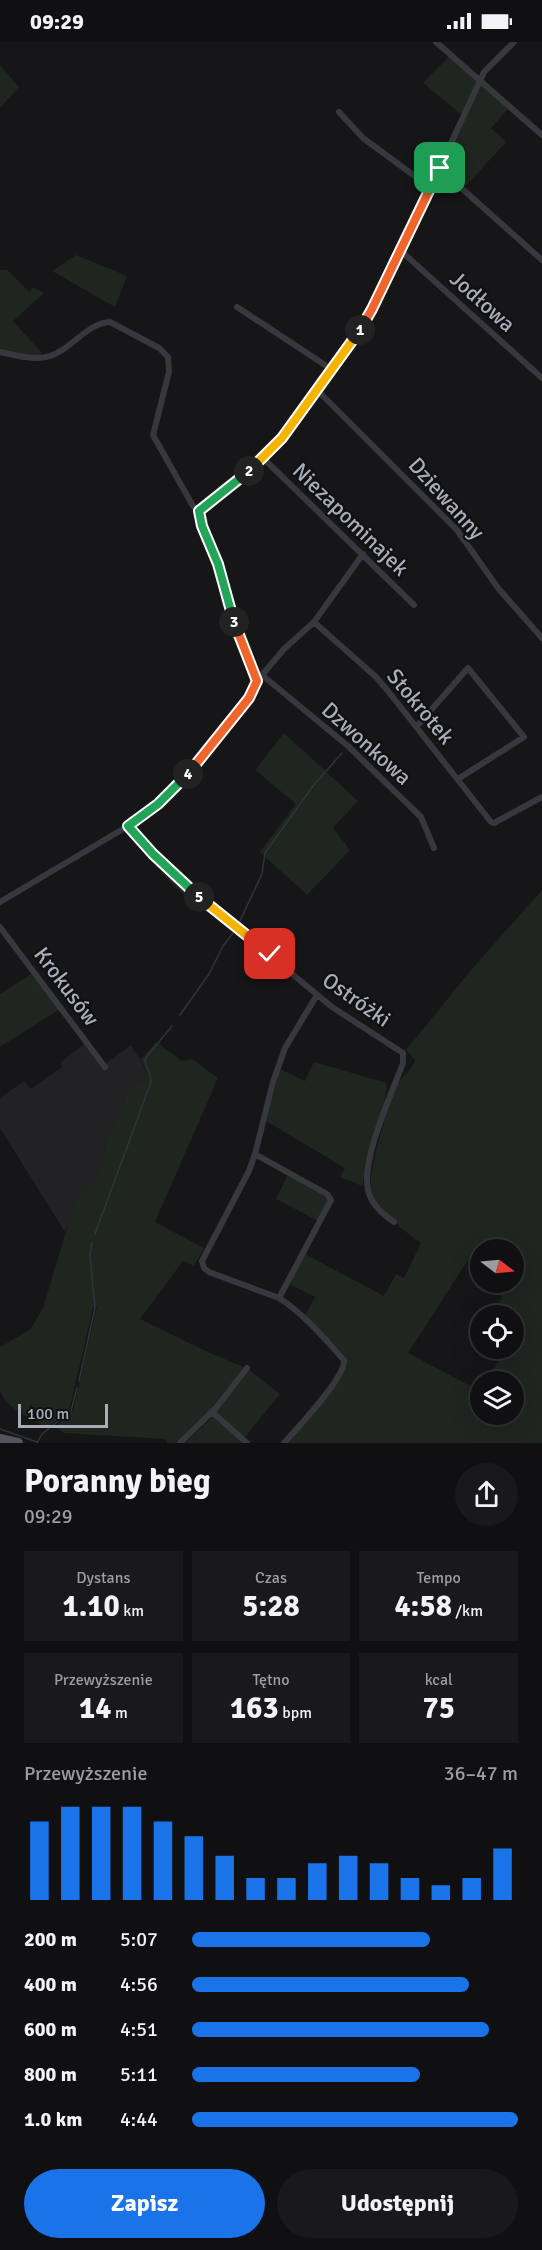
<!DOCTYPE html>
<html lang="pl">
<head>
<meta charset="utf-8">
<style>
  :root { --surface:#101012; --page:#19191b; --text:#f1f3f6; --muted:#9c9d9f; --line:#303032; --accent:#1a73e8 }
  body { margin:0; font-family:Signika,sans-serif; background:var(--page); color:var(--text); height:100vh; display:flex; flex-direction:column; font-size:22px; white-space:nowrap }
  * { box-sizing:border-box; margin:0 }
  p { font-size:20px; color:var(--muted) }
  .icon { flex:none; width:33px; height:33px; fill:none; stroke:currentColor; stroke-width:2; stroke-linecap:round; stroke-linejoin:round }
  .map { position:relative; height:1401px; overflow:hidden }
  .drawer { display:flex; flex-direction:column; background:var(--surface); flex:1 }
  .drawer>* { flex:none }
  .needle { width:39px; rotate:106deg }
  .fabs { position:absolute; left:470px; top:1197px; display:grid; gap:12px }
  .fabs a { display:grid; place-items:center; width:54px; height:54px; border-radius:50%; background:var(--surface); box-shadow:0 6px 24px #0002,0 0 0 2px var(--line); font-size:30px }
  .scale { position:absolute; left:18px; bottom:15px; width:90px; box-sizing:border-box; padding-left:6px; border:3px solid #a8adb8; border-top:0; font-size:16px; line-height:21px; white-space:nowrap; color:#a8adb8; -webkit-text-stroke:4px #111113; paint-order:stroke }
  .pin { position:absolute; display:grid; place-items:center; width:51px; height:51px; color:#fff; margin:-26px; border-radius:12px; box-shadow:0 3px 9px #0006 }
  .km { position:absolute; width:30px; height:30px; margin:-15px; border-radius:50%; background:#222; color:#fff; font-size:16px; line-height:30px; text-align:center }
  .round { display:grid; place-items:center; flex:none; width:63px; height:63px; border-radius:32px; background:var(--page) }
  .head { display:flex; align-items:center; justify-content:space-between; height:102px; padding:0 24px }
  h1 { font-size:33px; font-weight:700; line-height:45px }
  .metrics { display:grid; grid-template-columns:repeat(3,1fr); gap:9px; height:102px; padding:6px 24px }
  .metrics div { display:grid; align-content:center; border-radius:0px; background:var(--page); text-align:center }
  .metrics b { font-size:30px; font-weight:700 }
  .metrics small { font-size:16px; font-weight:400 }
  .metrics p { font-size:16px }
  .chart { height:168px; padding:12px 24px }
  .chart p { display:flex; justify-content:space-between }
  .chart svg { width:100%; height:108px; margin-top:6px; stroke:var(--accent); stroke-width:6 }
  .action { display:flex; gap:12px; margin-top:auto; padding:12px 24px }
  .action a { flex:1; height:69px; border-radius:36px; background:var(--accent); color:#fff; font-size:24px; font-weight:700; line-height:69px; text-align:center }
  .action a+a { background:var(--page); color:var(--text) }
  ul { padding:0 24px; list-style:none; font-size:20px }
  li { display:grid; grid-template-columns:96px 72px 1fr; align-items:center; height:45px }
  li i { height:15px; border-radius:8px; background:var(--accent) }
  .status { display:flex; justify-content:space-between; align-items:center; height:42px; padding:0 30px; background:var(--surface); direction:ltr }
  .status svg { height:16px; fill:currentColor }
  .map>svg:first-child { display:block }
  .built { fill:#222225 }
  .green { fill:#1e261f; fill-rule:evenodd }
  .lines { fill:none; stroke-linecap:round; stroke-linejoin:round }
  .stream { stroke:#2c353c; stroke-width:1.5 }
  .minor { stroke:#37383d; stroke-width:6 }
  .primary { stroke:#53555c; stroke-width:10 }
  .split-1-casing { stroke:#fff; stroke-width:12 }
  .split-2-casing { stroke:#fff; stroke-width:12 }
  .split-3-casing { stroke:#fff; stroke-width:12 }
  .split-4-casing { stroke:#fff; stroke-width:12 }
  .split-5-casing { stroke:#fff; stroke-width:12 }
  .split-6-casing { stroke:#fff; stroke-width:12 }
  .split-1 { stroke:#f0652b; stroke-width:8 }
  .split-2 { stroke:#f5b400; stroke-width:8 }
  .split-3 { stroke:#22a559; stroke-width:8 }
  .split-4 { stroke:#f0652b; stroke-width:8 }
  .split-5 { stroke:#22a559; stroke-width:8 }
  .split-6 { stroke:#f5b400; stroke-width:8 }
  .labels { text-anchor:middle; stroke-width:4.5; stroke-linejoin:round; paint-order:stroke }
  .street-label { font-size:22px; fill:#a8adb8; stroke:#111113 }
</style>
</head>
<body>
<div class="status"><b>09:29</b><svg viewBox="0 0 49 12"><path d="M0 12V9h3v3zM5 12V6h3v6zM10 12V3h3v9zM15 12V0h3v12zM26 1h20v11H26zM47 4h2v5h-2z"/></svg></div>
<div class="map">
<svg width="542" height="1401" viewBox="0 0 542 1401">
  <rect width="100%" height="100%" fill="#161618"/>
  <path class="built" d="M88,999l17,23 26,-19 17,28 -21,19 -19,43 -11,42 -17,17 -15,38 -65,-104v-30l24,-17 7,8 31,-22 -1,-5z"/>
  <path class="green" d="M449,15l59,52 -17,19 15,14 -41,45 -21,-18 18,-54 -39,-32z
    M0,23l19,22 -19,21z
    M76,213l51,21 -12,31 -63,-36z
    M0,228h7l22,22 4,-5 11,6 -31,28 29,32 -6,8 -36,-7z
    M284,691l74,68 -25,27 17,22 -43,45 -47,-43 36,-48 -41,-34z
    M127,791l6,5 1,-1 42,44 26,23 -3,4 -27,-24z
    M542,848v553h-254l59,-77 -1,-9 -41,-42 10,-18 -26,-13 16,-30 79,42 12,-22 8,4 17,-35c-18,-13 -43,-31 -50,-53 -4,-15 19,-94 28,-108 6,-9 12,-10 16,-22l-9,-10 65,-80zM480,1208h33v32l-24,1 13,14 -11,18 22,1v32l-9,1 1,1 -19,31 27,1v32h-33v-23l-72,-38 60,-93 12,12z
    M31,932l29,35 -60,38v-53z
    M156,1000l26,19 10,-2 26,19 -63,144 49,26 -10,18 -11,-5 -43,58 68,33 38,16 -20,27 -48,48h-11l-2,-4 -100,-6 -10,-6 18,-16 24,-105 -4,2 -24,103 -23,17c-15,-10 -40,-19 -46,-38 0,-10 0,-32 0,-43l30,-17 13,-22 31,-103 6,-11 17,-17 11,-42 19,-43 21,-19 -7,-14z
    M314,1020l73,21 -3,22 -22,81 -22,-9 5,-9 -79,-47 14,-52 25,12z
    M288,1132l38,22 1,5 -9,20 -42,-22z
    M248,1327l32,25 -36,44 -30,-27z
    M213,1375l31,26h-59z"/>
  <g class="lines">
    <path class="stream" d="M239,881l23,-49 3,-21 48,-67 29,-33
      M180,973l29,-41 14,-28 10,-13
      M95,1192l56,-152c0,-9 -6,-15 -6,-23l27,-33
      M79,1339l16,-73 -5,-52 2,-14
      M0,1387l37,13
      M37,1401l5,-9 29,-23 6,-23"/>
    <path class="minor" d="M436,0l106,93
      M339,70l24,26 68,50
      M440,127l102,91
      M401,209l141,127
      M237,265l94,62
      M0,310c14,3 32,8 46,5 24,-5 40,-34 64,-35l49,26 9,9 1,15 -16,63 40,71 6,5
      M316,347l141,141 41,58 44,50
      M263,416l151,147
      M314,580l62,55 12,14 103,131 3,1 48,-26
      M262,633l86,71 73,71 13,31
      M257,639l-25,-66 -14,-52 -19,-45v-7l43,-34 40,-39 76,-106 14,-23 29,-58 83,-179 30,-30
      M417,684l51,-58 56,69 -66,42
      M128,784l57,59 147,122 71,46v10c-11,30 -42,96 -35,127 3,14 14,24 26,32
      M0,860l128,-76 30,-22 37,-37 54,-69 8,-17 27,-32 30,-27 49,-68
      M0,885l105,140
      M255,1112l72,40 4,6 -52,98
      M212,1370l35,31
      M180,1401l36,-35 31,-40
      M284,1401c13,-15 62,-66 60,-83 -20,-22 -40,-46 -65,-62l-70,-26 -5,-4 -2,-7 47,-90 6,-17 18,-72 12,-34 32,-53"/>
    <path class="primary" d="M0,1397l18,4"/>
  </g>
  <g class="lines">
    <g class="split-1-casing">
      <path id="split-1" d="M360,288l12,-21 68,-141"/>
    </g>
    <g class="split-2-casing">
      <path id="split-2" d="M249,429l33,-33 78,-108"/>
    </g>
    <g class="split-3-casing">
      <path id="split-3" d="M234,580l-16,-58 -16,-38 -3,-15 50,-40"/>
    </g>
    <g class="split-4-casing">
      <path id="split-4" d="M188,732l61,-76 8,-17 -23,-59"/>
    </g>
    <g class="split-5-casing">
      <path id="split-5" d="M188,732l-30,30 -30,22 25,28 46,43"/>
    </g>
    <g class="split-6-casing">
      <path id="split-6" d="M199,855l71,57"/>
    </g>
    <use href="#split-1" class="split-1"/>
    <use href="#split-2" class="split-2"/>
    <use href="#split-3" class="split-3"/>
    <use href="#split-4" class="split-4"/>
    <use href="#split-5" class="split-5"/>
    <use href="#split-6" class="split-6"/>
  </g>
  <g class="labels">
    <g class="street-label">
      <text transform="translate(483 259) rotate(42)" y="8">Jodłowa</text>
      <text transform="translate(447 456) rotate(48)" y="8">Dziewanny</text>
      <text transform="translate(351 477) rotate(44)" y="8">Niezapominajek</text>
      <text transform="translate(421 664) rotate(50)" y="8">Stokrotek</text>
      <text transform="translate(367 701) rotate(42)" y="8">Dzwonkowa</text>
      <text transform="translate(67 944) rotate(53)" y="8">Krokusów</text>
      <text transform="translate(357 957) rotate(35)" y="8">Ostróżki</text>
    </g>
  </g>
</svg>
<div class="fabs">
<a><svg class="needle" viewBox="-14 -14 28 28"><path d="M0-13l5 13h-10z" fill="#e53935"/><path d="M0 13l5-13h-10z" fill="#9c9d9f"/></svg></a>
<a><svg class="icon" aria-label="locate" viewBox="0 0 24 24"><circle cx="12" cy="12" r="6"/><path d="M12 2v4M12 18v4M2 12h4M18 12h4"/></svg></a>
<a><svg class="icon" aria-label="layers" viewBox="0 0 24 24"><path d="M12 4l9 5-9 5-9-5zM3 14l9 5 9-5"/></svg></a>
</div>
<div class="scale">100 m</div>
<div class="pin" style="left:440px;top:126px;background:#1e9e55"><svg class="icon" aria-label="arrive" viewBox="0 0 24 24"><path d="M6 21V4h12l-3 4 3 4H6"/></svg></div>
<div class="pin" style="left:270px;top:912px;background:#d93025"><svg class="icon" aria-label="check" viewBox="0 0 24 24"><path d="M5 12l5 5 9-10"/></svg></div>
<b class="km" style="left:360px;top:288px">1</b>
<b class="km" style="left:249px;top:429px">2</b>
<b class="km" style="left:234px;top:580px">3</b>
<b class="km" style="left:188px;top:732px">4</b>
<b class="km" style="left:199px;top:855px">5</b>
</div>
<section class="drawer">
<div class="head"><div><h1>Poranny bieg</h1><p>09:29</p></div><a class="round"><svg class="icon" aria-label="share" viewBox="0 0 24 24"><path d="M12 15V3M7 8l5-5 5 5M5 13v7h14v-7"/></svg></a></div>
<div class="metrics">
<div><p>Dystans</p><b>1.10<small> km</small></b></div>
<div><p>Czas</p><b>5:28</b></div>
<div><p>Tempo</p><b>4:58<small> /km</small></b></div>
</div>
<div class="metrics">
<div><p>Przewyższenie</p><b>14<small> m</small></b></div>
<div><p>Tętno</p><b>163<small> bpm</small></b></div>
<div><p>kcal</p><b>75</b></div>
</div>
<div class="chart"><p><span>Przewyższenie</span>36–47 m</p>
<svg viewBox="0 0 160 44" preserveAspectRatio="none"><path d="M5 44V12M15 44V6M25 44V6M35 44V6M45 44V12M55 44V18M65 44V26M75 44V35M85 44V35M95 44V29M105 44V26M115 44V29M125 44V35M135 44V38M145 44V35M155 44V23"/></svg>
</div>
<ul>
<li><b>200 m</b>5:07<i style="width:73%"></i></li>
<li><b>400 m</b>4:56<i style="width:85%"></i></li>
<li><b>600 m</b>4:51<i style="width:91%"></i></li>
<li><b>800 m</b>5:11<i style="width:70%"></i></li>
<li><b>1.0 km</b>4:44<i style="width:100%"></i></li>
</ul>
<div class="action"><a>Zapisz</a><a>Udostępnij</a></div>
</section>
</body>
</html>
